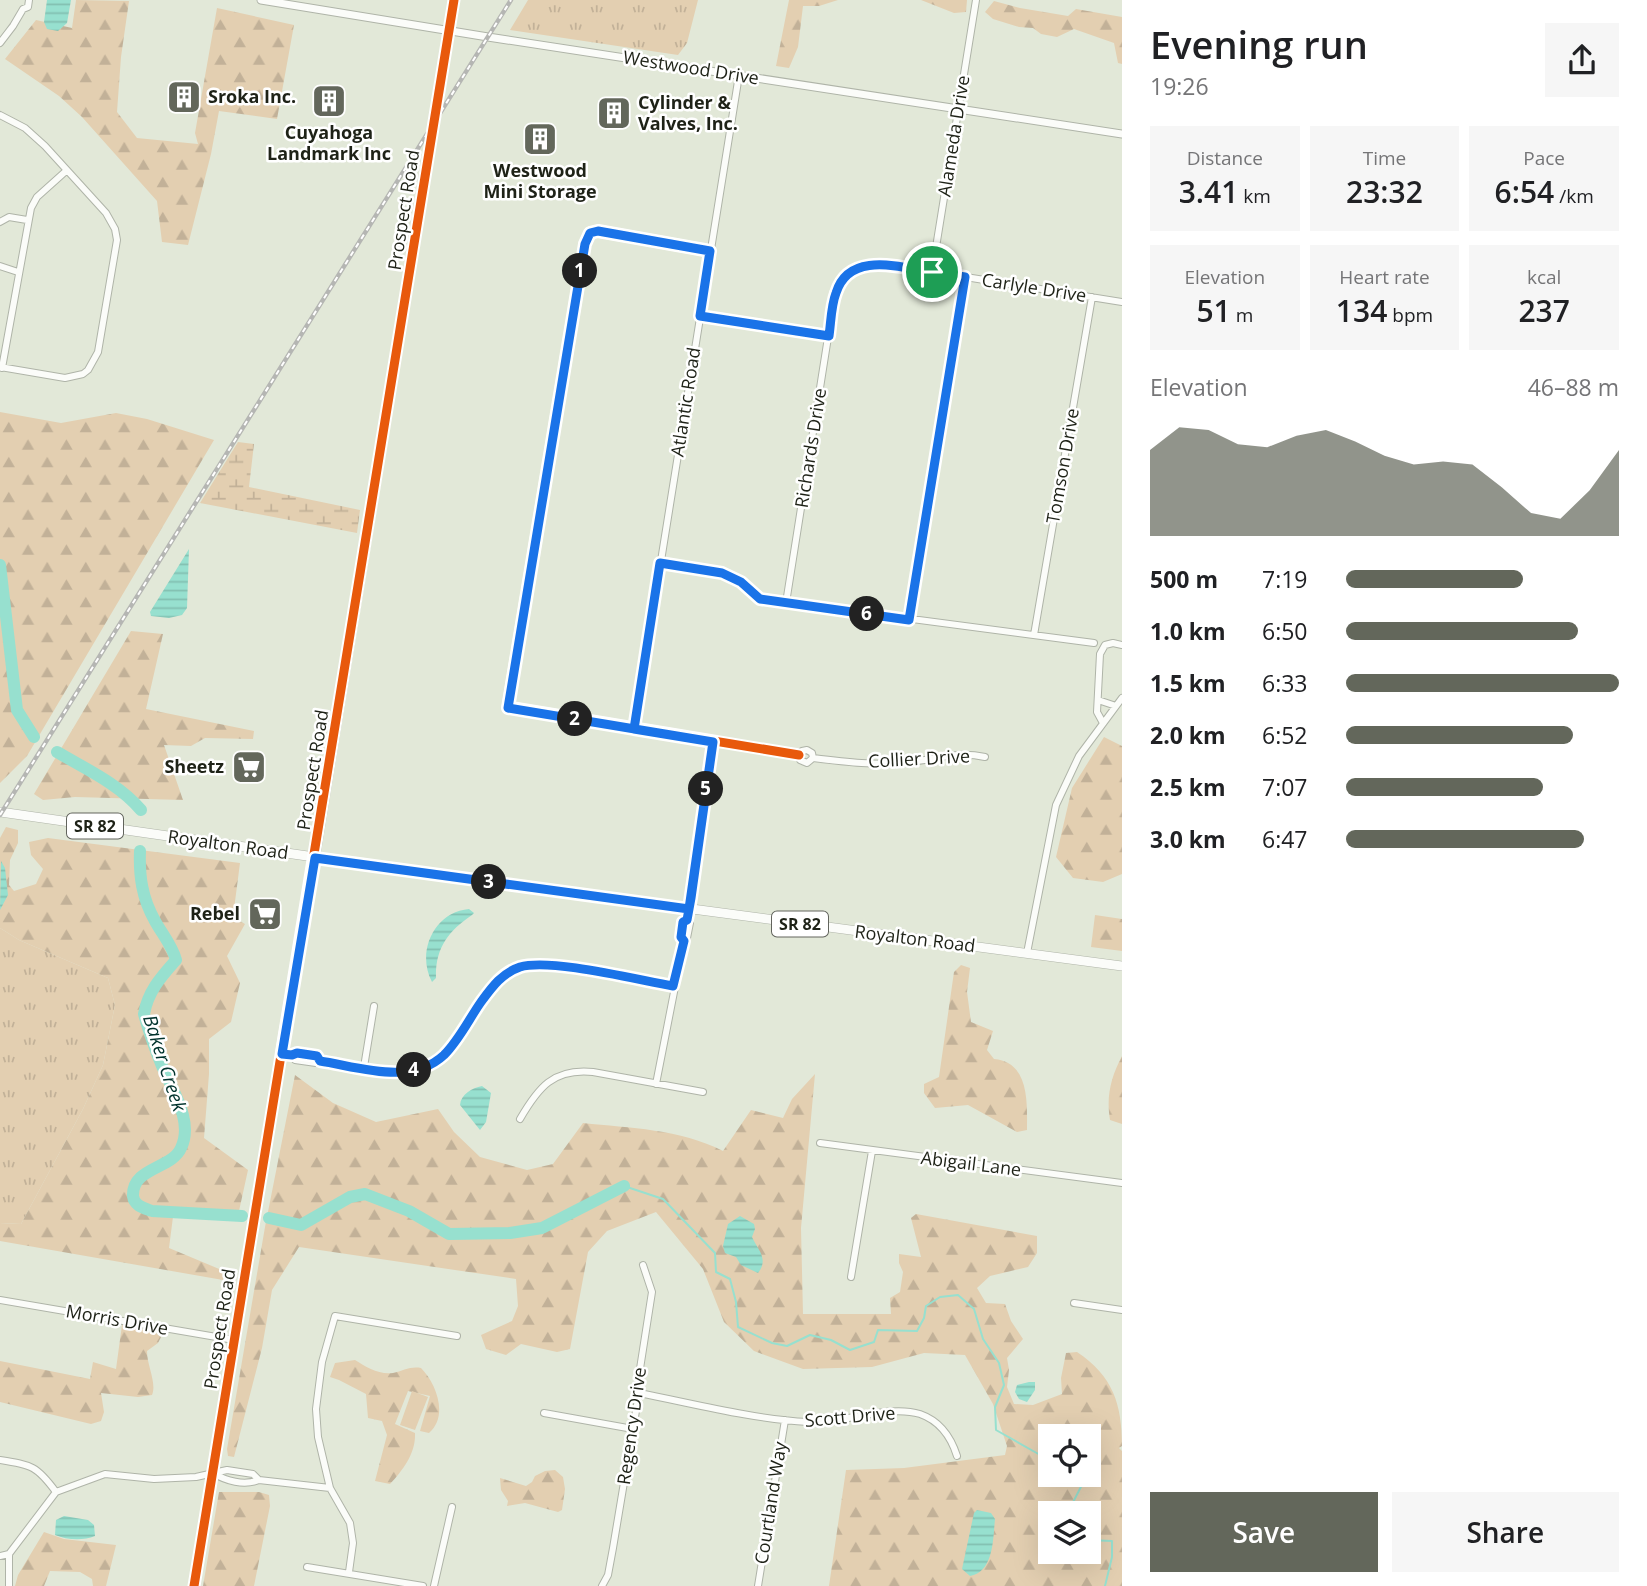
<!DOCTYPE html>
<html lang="en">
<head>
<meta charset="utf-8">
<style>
  :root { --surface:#fff; --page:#f6f6f6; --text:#202124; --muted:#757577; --accent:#63675b }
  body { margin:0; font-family:"Open Sans",sans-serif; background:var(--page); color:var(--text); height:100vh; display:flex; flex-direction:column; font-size:26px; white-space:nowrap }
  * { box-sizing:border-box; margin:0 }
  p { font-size:23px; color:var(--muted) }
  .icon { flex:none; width:38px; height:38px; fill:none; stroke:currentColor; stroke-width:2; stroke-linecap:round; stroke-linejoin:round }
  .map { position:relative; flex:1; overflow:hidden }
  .sheet { display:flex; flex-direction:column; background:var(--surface); width:525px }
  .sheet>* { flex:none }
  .tools { position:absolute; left:1038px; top:1424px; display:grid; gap:14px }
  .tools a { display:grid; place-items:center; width:63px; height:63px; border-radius:0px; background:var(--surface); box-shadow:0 7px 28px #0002; font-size:35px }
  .pin { position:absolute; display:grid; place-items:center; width:60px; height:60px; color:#fff; margin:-30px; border:4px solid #fff; border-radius:50%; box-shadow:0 2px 7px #0007 }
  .km { position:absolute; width:35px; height:35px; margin:-18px; border-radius:50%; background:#222; color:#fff; font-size:19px; line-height:35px; text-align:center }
  .round { display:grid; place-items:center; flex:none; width:74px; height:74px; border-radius:0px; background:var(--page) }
  .head { display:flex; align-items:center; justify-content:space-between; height:119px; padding:0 28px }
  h1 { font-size:38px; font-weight:600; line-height:52px }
  .metrics { display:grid; grid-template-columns:repeat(3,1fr); gap:10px; height:119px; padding:7px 28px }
  .metrics div { display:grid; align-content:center; border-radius:0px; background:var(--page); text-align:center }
  .metrics b { font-size:30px; font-weight:600 }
  .metrics small { font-size:19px; font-weight:400 }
  .metrics p { font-size:19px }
  .chart { height:196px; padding:14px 28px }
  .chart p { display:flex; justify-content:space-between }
  .chart svg { width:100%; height:126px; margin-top:7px; fill:var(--accent); opacity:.7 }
  .button { display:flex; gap:14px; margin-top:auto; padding:14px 28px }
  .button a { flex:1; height:80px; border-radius:0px; background:var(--accent); color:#fff; font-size:28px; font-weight:600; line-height:80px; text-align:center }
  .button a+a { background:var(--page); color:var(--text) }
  ul { padding:0 28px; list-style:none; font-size:23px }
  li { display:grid; grid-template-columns:112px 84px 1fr; align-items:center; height:52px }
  li i { height:18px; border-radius:9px; background:var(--accent) }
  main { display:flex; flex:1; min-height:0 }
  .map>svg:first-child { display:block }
  .grass { fill:url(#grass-tufts) }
  .forest { fill:url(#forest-firs); fill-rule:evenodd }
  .wetland { fill:url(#wetland-marsh) }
  .pitch { fill:#e3cfb1 }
  .water { fill:url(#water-rules) }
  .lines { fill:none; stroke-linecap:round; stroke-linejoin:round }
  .stream { stroke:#97e0cf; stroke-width:2 }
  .river { stroke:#97e0cf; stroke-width:12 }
  .minor-casing { stroke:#afb4a8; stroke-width:8 }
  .tertiary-casing { stroke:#afb4a8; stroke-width:9 }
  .primary-casing { stroke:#afb4a8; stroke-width:10 }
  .minor { stroke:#fbfcf9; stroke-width:6 }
  .tertiary { stroke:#fbfcf9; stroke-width:7 }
  .primary { stroke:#fbfcf9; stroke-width:9 }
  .rail-casing { stroke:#b5b6b3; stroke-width:4.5 }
  .rail { stroke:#fff; stroke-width:2; stroke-dasharray:5; stroke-linecap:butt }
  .cycleway-casing { stroke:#fff; stroke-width:13 }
  .cycleway { stroke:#e8590c; stroke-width:9 }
  .route-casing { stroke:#fff; stroke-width:14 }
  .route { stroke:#1a73e8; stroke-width:9 }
  .labels { text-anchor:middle; stroke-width:5; stroke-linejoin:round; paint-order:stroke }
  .shield { fill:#fff; stroke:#62645d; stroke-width:2 }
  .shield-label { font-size:16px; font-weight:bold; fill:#1e2217 }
  .street-label { font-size:18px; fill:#1e2217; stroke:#fff }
  .poi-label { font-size:18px; font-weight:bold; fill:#1e2217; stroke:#fff; text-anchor:start }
  .water-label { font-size:19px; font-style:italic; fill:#01332d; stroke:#fff }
</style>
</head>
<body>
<main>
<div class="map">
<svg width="1122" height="1586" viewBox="0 0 1122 1586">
  <defs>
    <pattern id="grass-tufts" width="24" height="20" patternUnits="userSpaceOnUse" patternTransform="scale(1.75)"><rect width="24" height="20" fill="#e3cfb1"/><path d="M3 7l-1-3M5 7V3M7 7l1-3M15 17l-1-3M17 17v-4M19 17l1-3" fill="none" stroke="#c2b198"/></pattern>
    <pattern id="forest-firs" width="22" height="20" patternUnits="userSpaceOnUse" patternTransform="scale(1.75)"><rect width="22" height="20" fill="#e3cfb1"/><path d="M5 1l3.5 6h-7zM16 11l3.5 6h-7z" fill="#c2b198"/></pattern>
    <pattern id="wetland-marsh" width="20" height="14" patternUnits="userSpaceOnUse" patternTransform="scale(1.75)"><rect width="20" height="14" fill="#e3cfb1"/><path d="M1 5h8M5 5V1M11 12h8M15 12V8" fill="none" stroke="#c2b198"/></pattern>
    <pattern id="water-rules" width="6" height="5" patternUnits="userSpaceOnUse" patternTransform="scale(1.75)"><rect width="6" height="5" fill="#97e0cf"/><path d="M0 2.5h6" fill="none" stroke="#82c0b1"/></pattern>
  </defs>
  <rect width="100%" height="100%" fill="#e2e8d8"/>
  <path class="grass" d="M528,0h170l-11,43 -9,12 -168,-25z
    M0,928l19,12 89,38 7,27 -12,60 -20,44 -62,115 -21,-1z"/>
  <path class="forest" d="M76,0l53,1 -8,56 -4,55 20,26 61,6 -3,-11 22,-125 77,17 -17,94 -58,-8 -8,43 -23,91 -26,-3 -5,-41 -75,-84 -23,-21 -54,-37 31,-39 36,8z
    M789,0h49l-19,6h-16l-5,41 -9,21 -13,-2z
    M921,0h46l-1,12 -12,1z
    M994,1l26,7 48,8 8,-7 46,8v47l-4,-1 -4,-20 -40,-14 -17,8 -16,-3 -8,-6 -14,-1 -26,-8 -8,-7z
    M0,412l61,11 55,-10 31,6 67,21 -187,316 -27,27z
    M131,631l32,3 -17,75 108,22 -1,8 -48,-1 -14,8 -27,-1 19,55 -108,-3 -32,3 -9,-6z
    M1104,737l18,9v128l-19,8 -30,-4 -17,-21 16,-69z
    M6,827l12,3v13l-8,17 -1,25 5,6 22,-7 7,-15 -12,-14 -2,-13 19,-4 192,25 -7,54 12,7 -18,32 13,27 -9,39 -22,17v35l-5,64 44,32 -9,41 -65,-2 -5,39 55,23 -1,9 -223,-39v-18l21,1 62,-115 20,-44 12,-60 -7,-27 -89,-38 -19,-12v-90z
    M1095,915l27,4v32l-31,-4z
    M961,965l9,3 -3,24 4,30 22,9 -6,19 7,9c36,3 33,45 33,71l-10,2 -49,-27 -33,3 -11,-15v-9l15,-7 15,-105z
    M1122,1056v68l-12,-4c-4,-24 1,-43 12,-64z
    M815,1074l-14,154 2,86h88l-1,-16 10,-6 3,-20 -4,-9v-9l22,3 -10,-39 5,-4 121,22v17l-9,14 -38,9 -13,12 9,15 19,1 6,17 12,18 -16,19 2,12 -2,17 7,17 19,1 29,-11 -1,-16 5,-25 11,-1c36,24 45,52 45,94l-3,2 3,3v135h-293l17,-116 58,-2 101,-13 2,-9 -14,-42 -28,-49 -41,-2 -52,14 -69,2 -49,-18 -30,-29 -21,-53 -47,-57 -49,19 -19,21 -18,97 -13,3 -36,-8 -15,11 -20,-6 -5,-14 31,-14 6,-15 -2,-27 -217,-32 -27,43 -10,58 -28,109 -6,-1 -1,-7 38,-222 30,-152 38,28 43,19 62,-13 16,23 26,25 47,13 26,-6 30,-41c47,5 97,6 140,28l28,-41 32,8 9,-19zM1050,1437h38v38h-38zM1050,1514h38v38h-38z
    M122,1325l34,8 5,4 -3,6 -11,8c0,15 10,32 5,44l-14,2 -37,-4 3,19 -3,9 -10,3 -91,-22v-41l90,18 3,-17 23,7z
    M355,1360c11,7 24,15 38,13 10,-2 17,-7 28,-5 15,15 28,48 8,65l-9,-2 10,-35 -22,-5 -13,33 20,9c1,20 -12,37 -25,51l-15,-3 12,-46 -5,-14 -14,-3 -2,-24 -27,-14 -9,-3 5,-14z
    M555,1470l8,7 2,12 -3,21 -4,2 -33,-9 -18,3 1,-5 -7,-11 -1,-12 26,8 6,-4 3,-6 10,-5z
    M219,1492h40l10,3 1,11 -16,80h-51z
    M44,1532l20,7 52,6 -10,41h-13l-1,-7 -12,-7 -30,-1 -6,15h-29l3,-11z"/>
  <path class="wetland" d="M238,442l16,2 -5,43 111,23 -3,23 -157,-30z"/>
  <path class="pitch" d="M412,1391l16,6 -13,33 -15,-5z"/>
  <path class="water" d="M47,0h24l-4,23 -9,8 -11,-2 -3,-7z
    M189,549l-2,59 -5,7 -13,3 -18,-2 -1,-4z
    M1,861l4,7 3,27 -8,15z
    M469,909l5,4 -2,2c-24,16 -37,34 -36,63l-4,4c-16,-30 2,-70 37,-73z
    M482,1086l9,7 -5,29 -6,8 -20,-25c1,-11 12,-17 22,-19z
    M740,1216l14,8 1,5 -3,8c6,13 17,22 6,36l-17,-8 -5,-8 -11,-4 -2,-7 5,-22z
    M1029,1382h6v8l-8,12 -8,-3 -4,-7 2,-7z
    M977,1510l14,3 4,6c-2,19 -1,53 -25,57l-8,-7 12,-56z
    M64,1516l24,4 6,5 1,11c-12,5 -28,4 -40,-1l1,-15z"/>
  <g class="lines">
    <path class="stream" d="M624,1186l39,13 52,54 1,19 14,7 6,23 2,25 34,16 15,3 23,-11 21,5 19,10 24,-8 4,-12 39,1 7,-13 2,-12 14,-9 18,-2 16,14 9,30 16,24 5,22 -9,22 1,23 46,26 8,-14
      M1088,1447l4,3 -4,20
      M1067,1514l20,-39
      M1088,1540l24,1v16l-7,29"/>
    <path class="river" d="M0,565l17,145 17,27
      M57,752c29,17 62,32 84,58
      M140,851c-1,25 2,47 15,70 7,13 17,24 21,39 -15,17 -28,31 -32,54 5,18 11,35 18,52 10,24 32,55 19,82 -9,21 -49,19 -48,48 1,10 11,12 19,15l90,5
      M269,1218l32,7 49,-28 15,-3 44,17 40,23 61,-1 32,-5 82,-42"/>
    <g class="minor-casing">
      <path id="minor" d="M0,43l13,-17 10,-17 5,-2 1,-7
        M0,115l25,13 20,18 61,67 9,16 2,11 -19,112 -10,18 -5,4 -18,4 -65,-11
        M0,222l9,-5 18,3
        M710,251l-112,-20 -8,2 -5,11 -77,463 291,48
        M0,266l18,6
        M932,272l44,-272
        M700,316l129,20
        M2,368l29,-160 6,-11 29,-26
        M660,563c44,7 65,5 100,36l334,44
        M786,603l49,-310c12,-26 22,-27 49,-29l238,38
        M909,620l56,-343
        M1034,635l58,-338
        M1098,700l18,6
        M1103,723l-6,-11 3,-58 5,-9 8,-2 9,2
        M634,729l105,-654
        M813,758l-1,-5 -5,-3 -5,1 -3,4 1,5 7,3 6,-5c32,4 65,8 97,4 28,-3 46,-11 75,-5
        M687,920l3,3 -3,15 -3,3 -3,-4 2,-15 4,-2 2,-11 24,-167
        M1027,953l29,-148 23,-49 43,-58
        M297,1053l20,3 4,5 -5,2 -21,-3 -3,-5z
        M321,1061c24,4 50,10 75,11 50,2 74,-54 99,-89l17,-13 27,-6 134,22
        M364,1067l10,-61
        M656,1084l28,-143
        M520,1119c18,-31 33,-51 73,-47l110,20
        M820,1143l302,40
        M851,1277l21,-126
        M0,1300l234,40
        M1074,1303l48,7
        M639,1393c56,11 113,26 169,29 35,2 79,-18 112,-8 20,7 31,23 37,42
        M544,1413l89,16
        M0,1460c32,5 37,6 56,32
        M213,1473c13,8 31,13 46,7l71,8
        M0,1556l9,-2 47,-62 49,-18 49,5 42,-2 31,-7 26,4 6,6
        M307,1567l116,19
        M349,1572l4,-29 -3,-20 -20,-35 -12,-51 -2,-28 6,-47 13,-46 122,20
        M9,1586v-32
        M434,1586l18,-79
        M602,1586l6,-11 5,-27 26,-155v-18l13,-83 -9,-27
        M758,1586l27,-166"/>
    </g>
    <g class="tertiary-casing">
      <path id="tertiary" d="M261,0l227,37 634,97
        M194,1586l121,-728"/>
    </g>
    <g class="primary-casing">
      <path id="primary" d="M0,812l503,72 619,82
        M315,858l139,-858"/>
    </g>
    <use href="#minor" class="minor"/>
    <use href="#tertiary" class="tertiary"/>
    <use href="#primary" class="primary"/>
    <g class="rail-casing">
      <path id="rail" d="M0,815l511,-815"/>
    </g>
    <use href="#rail" class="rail"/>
    <g class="cycleway-casing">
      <path id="cycleway" d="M710,251l-112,-20 -8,2 -5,11 -77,463 291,48
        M194,1586l260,-1586"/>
    </g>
    <use href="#cycleway" class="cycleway"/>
  </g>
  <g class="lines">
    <g class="route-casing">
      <path id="route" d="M932,272c-33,-5 -83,-21 -96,21 -5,13 -5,29 -7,43l-129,-20 10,-65 -112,-20 -8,2 -5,11 -77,464c68,11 136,23 205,34l-22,156 -2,11 -374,-51 -33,196 10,1 5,-2 20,3 3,5c39,6 91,25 124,-6 15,-15 25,-36 37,-53 11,-15 21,-29 39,-35 31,-9 118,13 153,19l11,-45 -3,-4 2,-15 4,-2 2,-11 24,-167 -79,-13 26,-166 62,10 19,9 19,17 149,21 56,-343 -33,-5"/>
    </g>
    <use href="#route" class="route"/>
  </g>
  <defs>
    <g id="building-square" transform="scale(1.75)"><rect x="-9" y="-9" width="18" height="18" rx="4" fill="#63675b" stroke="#fff"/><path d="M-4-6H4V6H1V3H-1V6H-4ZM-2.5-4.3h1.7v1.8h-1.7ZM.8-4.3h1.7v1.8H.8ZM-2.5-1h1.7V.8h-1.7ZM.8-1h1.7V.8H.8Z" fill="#fff"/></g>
    <g id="supermarket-square" transform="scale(1.75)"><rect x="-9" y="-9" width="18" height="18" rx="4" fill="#63675b" stroke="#fff"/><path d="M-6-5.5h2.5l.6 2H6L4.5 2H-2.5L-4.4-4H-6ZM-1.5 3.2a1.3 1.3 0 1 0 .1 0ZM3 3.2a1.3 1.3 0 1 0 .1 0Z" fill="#fff"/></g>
  </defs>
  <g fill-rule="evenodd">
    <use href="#building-square" x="184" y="97"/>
    <use href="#building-square" x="329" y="101"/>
    <use href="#building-square" x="614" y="113"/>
    <use href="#building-square" x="540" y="139"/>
    <use href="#supermarket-square" x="249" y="767"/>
    <use href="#supermarket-square" x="265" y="914"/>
  </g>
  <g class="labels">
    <g class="shield">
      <rect x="67" y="813.5" width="56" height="25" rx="5"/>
      <rect x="772" y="911.5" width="56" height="25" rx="5"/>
    </g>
    <g class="shield-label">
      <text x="95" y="832">SR 82</text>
      <text x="800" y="930">SR 82</text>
    </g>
    <g class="street-label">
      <text transform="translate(691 68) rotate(9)" y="6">Westwood Drive</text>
      <text transform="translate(954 136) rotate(-81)" y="6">Alameda Drive</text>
      <text transform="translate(404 210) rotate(-81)" y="6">Prospect Road</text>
      <text transform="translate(1034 288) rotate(9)" y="6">Carlyle Drive</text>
      <text transform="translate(686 402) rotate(-81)" y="6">Atlantic Road</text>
      <text transform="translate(811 448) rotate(-81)" y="6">Richards Drive</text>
      <text transform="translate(1063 466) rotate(-80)" y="6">Tomson Drive</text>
      <text transform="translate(919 759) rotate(-3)" y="6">Collier Drive</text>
      <text transform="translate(313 770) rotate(-81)" y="6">Prospect Road</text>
      <text transform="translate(228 845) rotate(8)" y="6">Royalton Road</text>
      <text transform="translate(915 939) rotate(7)" y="6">Royalton Road</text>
      <text transform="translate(971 1164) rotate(7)" y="6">Abigail Lane</text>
      <text transform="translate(117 1320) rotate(10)" y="6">Morris Drive</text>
      <text transform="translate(220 1329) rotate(-81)" y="6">Prospect Road</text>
      <text transform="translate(850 1417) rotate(-5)" y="6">Scott Drive</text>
      <text transform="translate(632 1426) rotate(-82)" y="6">Regency Drive</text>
      <text transform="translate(771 1503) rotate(-81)" y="6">Courtland Way</text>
    </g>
    <g class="poi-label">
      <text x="208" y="103">Sroka Inc.</text>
      <text x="638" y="109">Cylinder &amp;<tspan x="638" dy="21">Valves, Inc.</tspan></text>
      <text x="329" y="139" text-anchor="middle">Cuyahoga<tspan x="329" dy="21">Landmark Inc</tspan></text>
      <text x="540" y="177" text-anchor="middle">Westwood<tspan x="540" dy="21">Mini Storage</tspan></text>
      <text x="224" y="773" text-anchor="end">Sheetz</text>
      <text x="240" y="920" text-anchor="end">Rebel</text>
    </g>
    <g class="water-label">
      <text transform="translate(165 1063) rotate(72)" y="7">Baker Creek</text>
    </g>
  </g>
</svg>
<div class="tools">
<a><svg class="icon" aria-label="locate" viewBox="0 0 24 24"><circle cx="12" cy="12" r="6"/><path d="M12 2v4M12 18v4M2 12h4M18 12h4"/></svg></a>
<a><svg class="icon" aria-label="layers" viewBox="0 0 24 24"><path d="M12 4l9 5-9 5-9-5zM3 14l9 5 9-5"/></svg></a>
</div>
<div class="pin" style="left:932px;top:272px;background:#1e9e55"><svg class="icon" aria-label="arrive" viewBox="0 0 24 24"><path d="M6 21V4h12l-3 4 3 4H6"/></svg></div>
<b class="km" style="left:580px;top:271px">1</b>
<b class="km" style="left:575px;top:719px">2</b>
<b class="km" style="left:489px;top:882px">3</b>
<b class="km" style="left:414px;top:1070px">4</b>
<b class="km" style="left:706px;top:789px">5</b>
<b class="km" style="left:867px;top:614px">6</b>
</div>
<section class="sheet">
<div class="head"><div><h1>Evening run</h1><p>19:26</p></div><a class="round"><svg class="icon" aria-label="share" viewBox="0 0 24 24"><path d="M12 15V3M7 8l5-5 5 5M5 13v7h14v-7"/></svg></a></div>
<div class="metrics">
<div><p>Distance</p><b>3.41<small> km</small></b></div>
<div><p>Time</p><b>23:32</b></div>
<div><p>Pace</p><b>6:54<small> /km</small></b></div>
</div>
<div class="metrics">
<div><p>Elevation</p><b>51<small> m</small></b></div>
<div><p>Heart rate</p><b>134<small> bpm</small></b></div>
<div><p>kcal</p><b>237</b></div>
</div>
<div class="chart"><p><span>Elevation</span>46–88 m</p>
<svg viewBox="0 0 160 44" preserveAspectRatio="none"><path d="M0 44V14L10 6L20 7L30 12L40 13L50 9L60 7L70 11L80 16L90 19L100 18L110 19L120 27L130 36L140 38L150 28L160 14V44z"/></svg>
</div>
<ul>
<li><b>500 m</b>7:19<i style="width:65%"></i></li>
<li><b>1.0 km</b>6:50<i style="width:85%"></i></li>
<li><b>1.5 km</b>6:33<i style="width:100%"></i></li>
<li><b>2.0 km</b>6:52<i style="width:83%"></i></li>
<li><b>2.5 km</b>7:07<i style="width:72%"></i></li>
<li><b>3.0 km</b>6:47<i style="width:87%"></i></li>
</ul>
<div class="button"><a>Save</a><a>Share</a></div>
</section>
</main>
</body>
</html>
